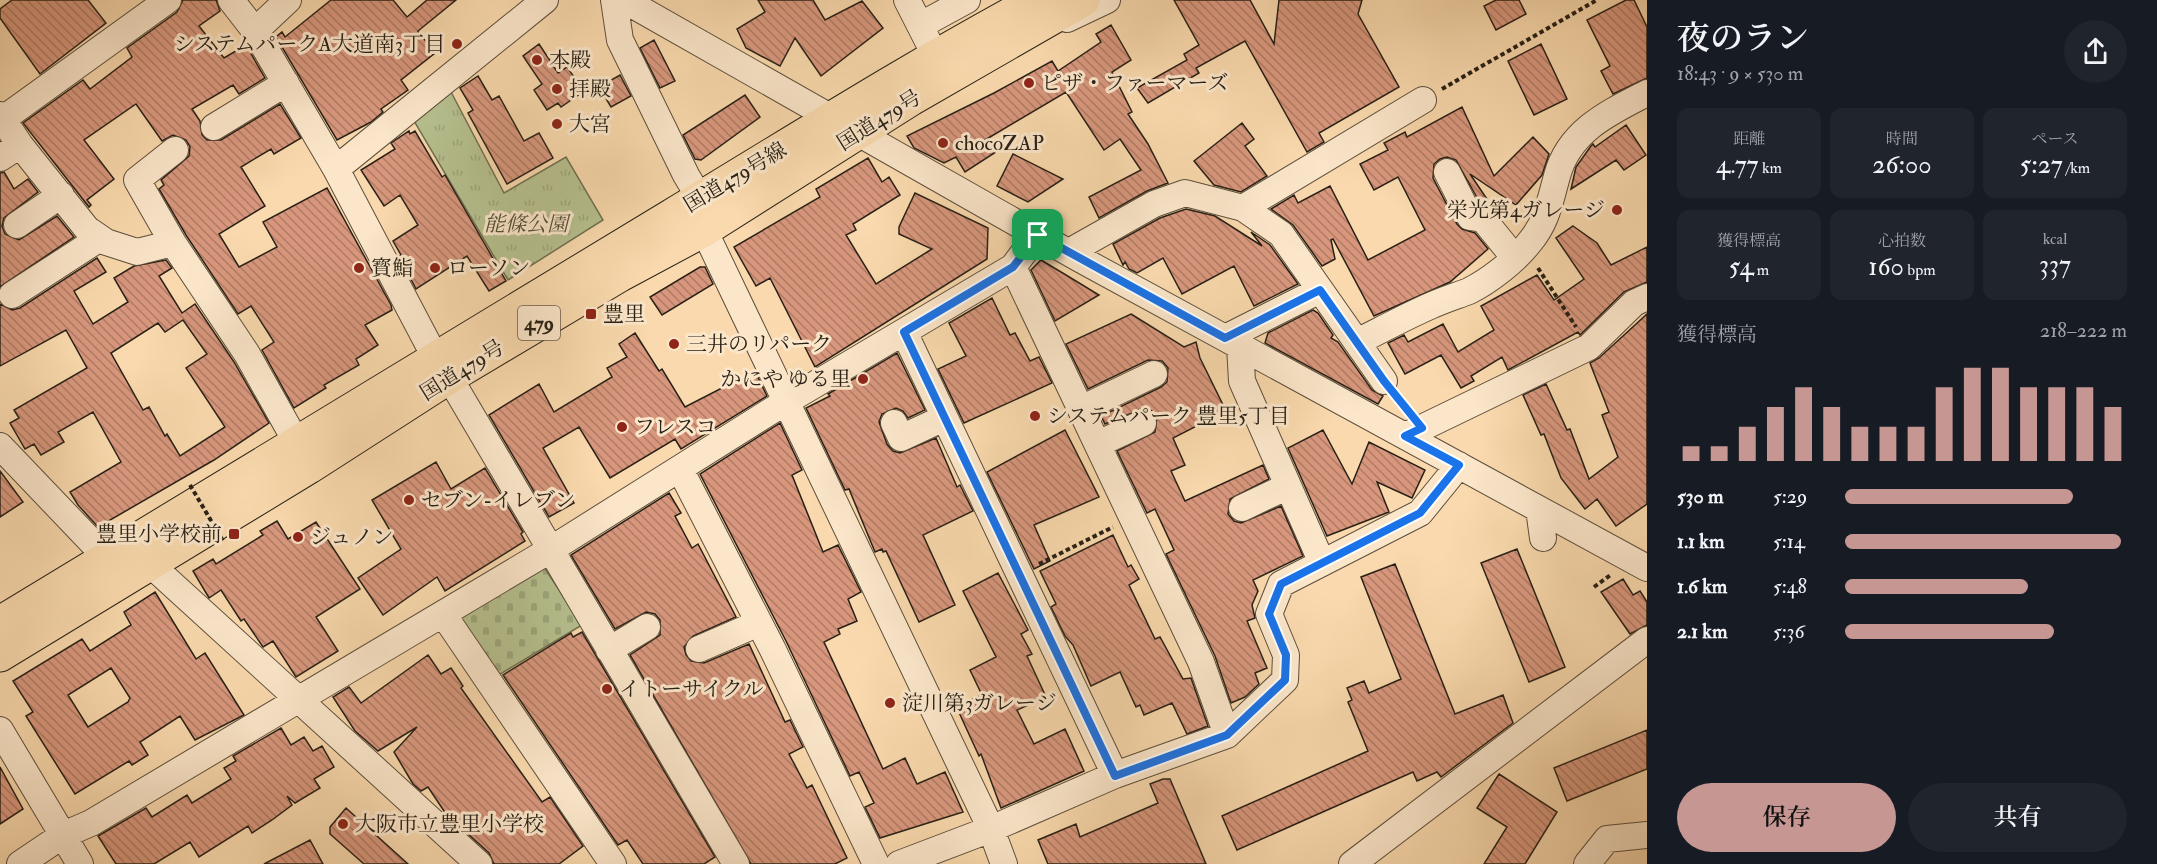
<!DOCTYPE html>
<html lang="ja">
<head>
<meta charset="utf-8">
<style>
  :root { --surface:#171b24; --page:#20242c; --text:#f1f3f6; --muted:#9ea1a6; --accent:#c59692 }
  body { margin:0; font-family:"IM FELL Double Pica","Noto Serif JP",serif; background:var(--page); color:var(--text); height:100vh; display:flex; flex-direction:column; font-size:22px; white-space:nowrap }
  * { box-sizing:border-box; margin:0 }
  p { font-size:20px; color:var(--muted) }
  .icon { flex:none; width:33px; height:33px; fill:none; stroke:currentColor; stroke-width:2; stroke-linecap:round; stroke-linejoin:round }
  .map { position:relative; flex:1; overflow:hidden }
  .panel { display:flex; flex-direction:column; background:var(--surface); width:510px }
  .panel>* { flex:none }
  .pin { position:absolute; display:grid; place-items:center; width:51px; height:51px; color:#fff; margin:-26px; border-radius:12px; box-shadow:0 3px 9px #0006 }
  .round { display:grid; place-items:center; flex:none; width:63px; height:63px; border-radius:32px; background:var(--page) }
  .summary { display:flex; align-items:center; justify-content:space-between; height:102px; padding:0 30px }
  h1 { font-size:33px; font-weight:600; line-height:45px }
  .metrics { display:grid; grid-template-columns:repeat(3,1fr); gap:9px; height:102px; padding:6px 30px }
  .metrics div { display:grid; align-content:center; border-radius:12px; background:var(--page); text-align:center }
  .metrics b { font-size:26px; font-weight:600 }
  .metrics small { font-size:16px; font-weight:400 }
  .metrics p { font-size:16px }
  .chart { height:168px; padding:12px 30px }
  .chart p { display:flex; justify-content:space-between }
  .chart svg { width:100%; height:108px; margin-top:6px; stroke:var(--accent); stroke-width:6 }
  .primary-button { display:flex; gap:12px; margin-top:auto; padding:12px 30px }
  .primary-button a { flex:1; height:69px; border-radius:36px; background:var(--accent); color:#111; font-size:24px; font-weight:600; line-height:69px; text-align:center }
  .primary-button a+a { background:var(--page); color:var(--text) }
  ul { padding:0 30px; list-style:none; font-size:20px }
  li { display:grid; grid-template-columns:96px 72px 1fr; align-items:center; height:45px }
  li i { height:15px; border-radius:8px; background:var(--accent) }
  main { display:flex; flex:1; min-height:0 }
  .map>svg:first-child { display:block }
  .grass { fill:url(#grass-tufts); stroke:#6f7052; stroke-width:1.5 }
  .cemetery { fill:url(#cemetery-stones); stroke:#6f7052; stroke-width:1.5 }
  .building { fill:url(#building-back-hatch); stroke:#282016; stroke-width:1.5; fill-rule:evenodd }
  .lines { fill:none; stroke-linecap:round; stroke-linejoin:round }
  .minor-casing { stroke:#5c4e3c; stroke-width:28 }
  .highway-casing { stroke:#282016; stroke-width:35 }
  .path { stroke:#282016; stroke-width:4; stroke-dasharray:4.5 3; stroke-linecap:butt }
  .minor { stroke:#fbe6ca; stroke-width:26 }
  .highway { stroke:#f9d9ad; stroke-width:33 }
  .path-bridge { stroke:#282016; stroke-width:4; stroke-dasharray:4.5 3; stroke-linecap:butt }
  .route-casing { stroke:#fff; stroke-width:12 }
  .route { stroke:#1a73e8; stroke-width:8 }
  .poi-dot { fill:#8f2418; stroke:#fbe6ca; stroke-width:2 }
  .labels { text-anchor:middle; stroke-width:6; stroke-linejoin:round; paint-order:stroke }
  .shield { fill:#fbe6ca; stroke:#675b4c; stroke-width:1.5 }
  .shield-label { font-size:20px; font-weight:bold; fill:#282016 }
  .poi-label { font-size:21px; fill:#282016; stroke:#fbe6ca; text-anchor:start }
  .street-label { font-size:21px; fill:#282016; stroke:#fbe6ca }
  .park-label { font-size:21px; font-style:italic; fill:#53503a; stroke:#fbe6ca }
</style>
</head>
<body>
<main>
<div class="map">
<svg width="1647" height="864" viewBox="0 0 1647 864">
  <defs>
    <pattern id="grass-tufts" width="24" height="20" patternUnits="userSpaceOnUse" patternTransform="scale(1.5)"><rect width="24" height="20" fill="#b6c08f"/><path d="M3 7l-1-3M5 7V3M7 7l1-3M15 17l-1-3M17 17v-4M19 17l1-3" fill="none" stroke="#9ca57b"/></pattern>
    <pattern id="cemetery-stones" width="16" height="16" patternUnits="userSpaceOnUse" patternTransform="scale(1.5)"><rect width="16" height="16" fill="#b6c08f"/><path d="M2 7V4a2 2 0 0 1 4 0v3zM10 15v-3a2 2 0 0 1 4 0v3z" fill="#9ca57b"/></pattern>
    <pattern id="building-back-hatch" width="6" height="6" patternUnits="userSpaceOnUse" patternTransform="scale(1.5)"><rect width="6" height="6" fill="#d8977d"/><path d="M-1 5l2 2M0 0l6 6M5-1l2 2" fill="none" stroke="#af7b65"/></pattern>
  </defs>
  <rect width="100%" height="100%" fill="#f9d9ad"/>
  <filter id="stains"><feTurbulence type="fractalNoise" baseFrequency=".00333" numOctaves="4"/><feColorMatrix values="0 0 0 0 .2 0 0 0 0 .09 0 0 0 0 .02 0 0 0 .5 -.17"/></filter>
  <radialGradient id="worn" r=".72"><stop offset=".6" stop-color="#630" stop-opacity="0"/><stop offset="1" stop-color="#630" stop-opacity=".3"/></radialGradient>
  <path class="grass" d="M450,90l54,103 62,-36 37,63 -95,60 -94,-159z"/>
  <path class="cemetery" d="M544,567l38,58 -85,51 -39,-56z"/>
  <path class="building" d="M12,0h76l18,23 -66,51 -40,-56v-9z
    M183,0h33l4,11 -21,15 25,32 22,-13 19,33 -26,16 -6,-9 -41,24 8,12 2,14 5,5h14l59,-36 21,34 -27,16 -3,-5 -30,18 24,39 -46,28 20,33 38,-20 -14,-25 64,-34 64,117 1,5 -27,15 13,20 -22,14 3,6 -35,20 2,3 -32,20 -32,-58 12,-8 -23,-36 -13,8 -52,-79 -27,-46 5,-4 -3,-5 28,-24 1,-9 -4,-7 -13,-5 -11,6 -26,-37 -52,36 30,39 -27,21 4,5 -2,2 -66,-84 60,-43 7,9 42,-32 -5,-9 50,-36z
    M331,0h62l14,17 20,-17h29l-38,31 17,22 -34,27 7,10 -27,19 2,3 -12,10 -34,18 -61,-103 6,-5 3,5z
    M758,0h55l12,20 37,-19 21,27 -62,48 -26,-38 -15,28 -34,-18 -9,-19 28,-17z
    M1174,0h76l24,44 5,-44h83l-4,14 41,73 -80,46 5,9 -17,10 -62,-111 -49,27 3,5 -51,30 -11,-15 50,-28 -3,-6 15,-9z
    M1496,0h23l7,14 -30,16 -12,-24z
    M1626,0h8l13,27v51l-34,16 -12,-23 9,-5 -23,-46z
    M1111,25l20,35 -19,12 20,40 -4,2 20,30 20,39 -21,8 -48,27 -10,-21 52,-27 -21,-31 -16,11 -38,-58 -81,48 17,8 -37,24 -9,-15 -12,6 -30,-15 -7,-12 87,-43 58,-32 6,10 43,-29 -5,-8z
    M654,40l21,41 -15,7 -20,-40z
    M539,44l19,29 9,-6 17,24 -23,16 -3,-4 -11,7 -13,-20 8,-6 -19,-28z
    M1541,44l26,55 -33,16 -26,-54z
    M620,75l11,21 -20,11 -12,-20z
    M478,76l14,24 7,-4 25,45 15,-8 14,25 -46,26 -39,-71 5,-3 -13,-22z
    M745,95l15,22 -59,43 -6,-1 -12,-24z
    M1462,107l32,69 39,-39 16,17 -7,21 -26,30 -46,-31 23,34 -13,-5 -24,-43 -9,-3 -7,2 -6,5 -1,14 24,46 5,5 13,4 13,16 -38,33 -76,34 -41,-77 -2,1 4,19 -13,7 -29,-41 -22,-16 23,-14 4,8 32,-17 38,74 57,-30 -27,-53 -24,13 -14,-26 28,-14 -4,-7 21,-11 2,5z
    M1242,123l12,16 -9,7 22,30 -26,16 -27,-7 -20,-24z
    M1626,125l20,30 -22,15 -8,-10 -45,29 5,-22 15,-21 2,-2 2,3z
    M409,131l1,3 5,-3 27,46 3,-2 61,106 -17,10 -22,-35 -51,33 -17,-33 2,-1 -8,-14 25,-16 -18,-30 -16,11 -23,-36 34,-21 -4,-6z
    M1013,154l50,25 -35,23 -31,-16z
    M868,158l14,24 7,-5 11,18 -47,29 3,6 -10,5 30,49 56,-35 -33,-15v-7l16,-34 73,35 -1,31 -172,108 -45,-89 -14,8 -22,-39 86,-50 -4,-8z
    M4,172l10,17 14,-10 10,13 -34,26 -2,8 3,8 14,6 38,-24 17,21 -74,50v-114z
    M1186,209l29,7 47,30 -11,-14 19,13 28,39 -44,22 -20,-40 -52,28 -19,-36 -26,15 -8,-4 -4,-7 -2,3 -10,-21 47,-26z
    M1573,226l24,17 14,22 36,-18v35l-23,10 -44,43 -2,-3 -70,38 -6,-13 -31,19 3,5 -13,7 -20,-33 -36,19 -17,-31 16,-8 4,7 35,-18 15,28 36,-22 -13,-24 56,-31 17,25 30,-21 -28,-41z
    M97,258l9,14 -32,19 19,33 35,-22 -14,-24 20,-12 32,-6 6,8 -13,8 23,37 13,-9 39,58 35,61 -55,37 -116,67 -20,-22 -8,-13 51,-30 -28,-50 -35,20 6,10 -23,13 -7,-11 -9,5 -15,-26 9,-5 -5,-8 73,-42 -21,-38 -66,36v-62l12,6 8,-2zM183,320l24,34 -21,14 39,59 -45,29 -13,-22 -2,2 -16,-29 -6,3 -32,-57 47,-30 7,9z
    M1041,260l25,15 33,20 -44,26 -24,-51z
    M700,267h5l8,17 -51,31 -12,-18z
    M992,298l18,37 5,-2 15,28 9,-4 13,26 -88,40 -26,-54 28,-13 -17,-33z
    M1313,310l5,3 15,22 -2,3 7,4 34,48 11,6 -5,8 -113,-61 3,-10z
    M1131,314l53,33 12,-5 4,16 26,53 -53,27 12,27 -14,6 14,30 78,-36 6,14 -39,20 -2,15 6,7 7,2 40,-17 22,50 -50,24 5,11 -6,14 3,13 -8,3 20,47 -12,5 4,11 -14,13 -14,6 -16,-47 -49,-102 8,-4 -19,-41 -8,4 -30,-62 38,-19 2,-15 -5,-6 -8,-3 -39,16 -4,-8 60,-29 6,-5 1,-14 -6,-7 -14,-1 -60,29 -22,-45z
    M1647,314v190l-31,22 -19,-27 -12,10 -24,-31 -17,-44 -3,1 -18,-40 23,-11 21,46 3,-1 19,50 29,-22 -16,-42 7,-3 -19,-49 9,-5z
    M635,333l24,38 3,-2 23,38 70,-36 12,25 -86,53 -6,-10 -65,39 -31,-51 -36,21 31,55 -25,14 -60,-102 50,-31 15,28 58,-35 -5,-9 20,-11 -8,-13z
    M897,353l28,57 -17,8 -5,-7 -7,-3 -14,6 -3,8 8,22 6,7 7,2 36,-15 21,49 3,-2 13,26 -50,24 32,70 -36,17 -33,-71 -3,1 -1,-3 -7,3 -26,-63 -4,1 -39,-82 24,-12 -2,-2z
    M780,423l22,47 -10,5 31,77 15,-7 23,47 -13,7 9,22 -19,8 2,5 -16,8 59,127 22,-11 12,26 28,-12 18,40 -83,26 -15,-31 9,-4 -15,-31 -9,4 -64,-135 -86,-167z
    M1065,430l34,67 -65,28 16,36 -16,8 -47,-97z
    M1323,430l29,54 17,-42 56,28 -13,28 -35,-16 12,30 -62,24 -39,-88z
    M436,462l15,27 34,-21 38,64 -2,2 4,7 -80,50 -8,-14 -54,38 -25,-37 43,-29 -29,-49z
    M0,471l23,31 -23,15z
    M669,493l12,20 -6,3 17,32 6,-4 38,73 -43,19 -9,11 2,8 5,6 13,2 45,-19 36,78 5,-2 13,27 -14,7 18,34 5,-3 35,73 -12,6h-84l-121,-209 30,-20v-15l-5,-6 -9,-2 -31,17 -44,-74z
    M277,521l11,18 28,-17 44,67 -44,28 22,34 -42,26 -23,-36 -10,6 -19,-28 -3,2 -20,-31 -12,8 -16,-27 20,-12 3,5 47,-29 -3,-4z
    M1113,535l15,32 3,-2 8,14 -10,6 26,54 5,-2 23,42 8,-1 17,48 -21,8 -15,-31 -28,12 -4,-10 -4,2 -16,-35 -29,14 -18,-41 -8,-9 -14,-29 5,-3 -16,-33z
    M1517,549l48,118 -36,15 -48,-119z
    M1395,564l60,150 48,-19 10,28 -72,54 -4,-5 -20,9 -4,-9 -176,78 -15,-34 146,-65 -20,-49 4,-2 -5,-12 17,-7 5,12 32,-14 -40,-102z
    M998,573l30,57 -7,4 11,20 -5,2 19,41 -29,13 17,34 31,-15 19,42 -83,37 -20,-54 -2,2 -23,-50 26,-11 -12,-25 26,-13 -33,-66z
    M1623,579l10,16 7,-4 7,11v23l-17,9 -29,-42z
    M155,592l41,67 9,-6 39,62 -49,25 -15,-24 -40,26 8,13 -16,10 -3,-4 -54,33 -49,-78 7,-4 -20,-31 69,-42 8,12 41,-26 -7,-13zM111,668l19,30 -2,4 -40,25 -20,-32z
    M582,632l133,225 -11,7h-61l-16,-24 -9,5 -115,-170 68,-42 2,4z
    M428,655l13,19 10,-6 12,18 -2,2 81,114 8,-5 33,49 -24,18h-65l-5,-11 -43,-39 -18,-27 -7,4 -8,-7 -19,-32 23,-25 -39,24 -23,-20 -22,-34 16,-10 12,16z
    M281,728l10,17 13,-8 9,14 9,-5 12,21 -20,12 6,9 -25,15 -8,-7 5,9 -20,15 -20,13 -4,-7 -49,31 -9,-15 -36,22h-38l-18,-28 48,-28 6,9 35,-22 5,8 39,-24 -7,-11 12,-7 -3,-5z
    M1647,730v39l-80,32 -13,-33z
    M0,767l23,42 -23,15z
    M1499,774l58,38 -32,52h-41l23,-37 -30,-19z
    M1163,779h7l36,85h-158l-10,-24 38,-16 4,13 78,-34 -8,-19z
    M346,808l62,56h-44l-34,-30v-7z
    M310,840l13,24h-59z"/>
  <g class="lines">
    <g class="minor-casing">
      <path id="minor" d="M231,0l24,31 81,138 99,188 14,20 287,487
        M614,0l6,40 66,135 13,22
        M624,0l456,259 567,309
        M907,0l28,55
        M1067,19l40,-19
        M921,25l46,-25
        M255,31l33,-31
        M0,115l20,30 67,84 19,13 31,10 36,-9 74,111 51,91
        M3,119l165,-119
        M214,127l72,-44
        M0,158l20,-13
        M336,169l209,-169
        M1447,172l23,45 13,2 31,38
        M1243,208l180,-108
        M17,225l44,-30
        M704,230l287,599 13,35
        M173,243l-36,-63 38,-30
        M1069,252l85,-48 31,-11 58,15 38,26 103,147
        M1013,267l188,395 26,73
        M12,295l88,-57
        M904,332l211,443
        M1225,338l95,-48
        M1357,342c24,-12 48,-25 73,-36 13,-6 26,-10 39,-15 20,-10 46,-30 60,-48 18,-21 21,-42 28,-67 12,-45 51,-63 90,-83
        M1240,346l2,35 80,182
        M1081,409l73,-35
        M894,423l7,15 43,-20
        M1405,436l184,-89 45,-44 13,-6
        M1098,444l45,-21
        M0,446l108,113 42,5 329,300
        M680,469l92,179 104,216
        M1242,508l46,-22
        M1539,509l4,29
        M443,614l170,250
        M699,649l60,-26
        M609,650l38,-23
        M0,730l80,134
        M20,864l43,-29 28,-12 459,-273 237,-149 226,-134 24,-32
        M899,864l92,-35 124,-54 112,-40 58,-55 1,-25 -17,-41 12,-30 139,-71 39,-48
        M1352,864l295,-224
        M1587,864l20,-25 40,-4"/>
    </g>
    <g class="highway-casing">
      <path id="highway" d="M0,623c225,-134 447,-272 671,-407 121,-73 241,-149 366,-216
        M0,655l309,-188 140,-90 171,-102 84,-45 207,-131 172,-99"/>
    </g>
    <path class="path" d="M1442,89l155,-89
      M1538,268l38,59
      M1398,398l10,13
      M1039,564l74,-37
      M1594,587l18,-13"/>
    <use href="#minor" class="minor"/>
    <use href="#highway" class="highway"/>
    <path class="path-bridge" d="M190,485l33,56"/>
  </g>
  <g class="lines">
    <g class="route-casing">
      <path id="route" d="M1038,235l187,103 95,-48 64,91 38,47 -17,8 54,29 -39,48 -139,71 -12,30 17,41 -1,25 -58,55 -112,41 -211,-444 109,-65z"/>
    </g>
    <use href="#route" class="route"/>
  </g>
  <g class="poi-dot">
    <circle cx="457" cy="44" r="6"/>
    <circle cx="537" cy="60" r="6"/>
    <circle cx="1029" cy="83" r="6"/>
    <circle cx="557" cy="89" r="6"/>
    <circle cx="557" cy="124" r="6"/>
    <circle cx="943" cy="143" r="6"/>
    <circle cx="1617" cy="210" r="6"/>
    <circle cx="359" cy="268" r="6"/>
    <circle cx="435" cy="268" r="6"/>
    <rect x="585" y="308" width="12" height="12" rx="3"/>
    <circle cx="674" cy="344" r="6"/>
    <circle cx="863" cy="379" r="6"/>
    <circle cx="1035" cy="416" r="6"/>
    <circle cx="622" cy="427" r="6"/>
    <circle cx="409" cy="500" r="6"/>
    <rect x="228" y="528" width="12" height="12" rx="3"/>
    <circle cx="298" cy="537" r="6"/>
    <circle cx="607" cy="689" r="6"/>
    <circle cx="890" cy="703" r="6"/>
    <circle cx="343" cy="824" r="6"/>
  </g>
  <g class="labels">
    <rect class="shield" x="518" y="306" width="42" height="34" rx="4.5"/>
    <g class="shield-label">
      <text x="539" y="330">479</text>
    </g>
    <g class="poi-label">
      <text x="445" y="51" text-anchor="end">システムパークA大道南3丁目</text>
      <text x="549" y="67">本殿</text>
      <text x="1041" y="90">ピザ・ファーマーズ</text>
      <text x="569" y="96">拝殿</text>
      <text x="569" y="131">大宮</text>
      <text x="955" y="150">chocoZAP</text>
      <text x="1605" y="217" text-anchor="end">栄光第4ガレージ</text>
      <text x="371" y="275">寳鮨</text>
      <text x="447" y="275">ローソン</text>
      <text x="603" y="321">豊里</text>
      <text x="686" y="351">三井のリパーク</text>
      <text x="851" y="386" text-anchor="end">かにや ゆる里</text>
      <text x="1047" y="423">システムパーク 豊里5丁目</text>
      <text x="634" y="434">フレスコ</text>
      <text x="421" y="507">セブン-イレブン</text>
      <text x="222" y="541" text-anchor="end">豊里小学校前</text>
      <text x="310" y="544">ジュノン</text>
      <text x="619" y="696">イトーサイクル</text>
      <text x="902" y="710">淀川第3ガレージ</text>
      <text x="355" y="831">大阪市立豊里小学校</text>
    </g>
    <g class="street-label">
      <text transform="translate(879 120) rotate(-32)" y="7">国道479号</text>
      <text transform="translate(735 177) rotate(-31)" y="7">国道479号線</text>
      <text transform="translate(462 370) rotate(-32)" y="7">国道479号</text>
    </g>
    <g class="park-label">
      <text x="526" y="231">能條公園</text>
    </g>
  </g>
  <rect width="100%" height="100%" filter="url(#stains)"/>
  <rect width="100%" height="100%" fill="url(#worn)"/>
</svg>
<div class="pin" style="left:1038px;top:235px;background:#1e9e55"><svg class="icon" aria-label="arrive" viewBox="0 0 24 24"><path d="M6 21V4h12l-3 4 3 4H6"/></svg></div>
</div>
<section class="panel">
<div class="summary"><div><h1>夜のラン</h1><p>18:43 · 9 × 530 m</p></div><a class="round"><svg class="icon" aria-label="share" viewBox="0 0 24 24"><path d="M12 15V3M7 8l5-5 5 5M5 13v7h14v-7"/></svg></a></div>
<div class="metrics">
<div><p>距離</p><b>4.77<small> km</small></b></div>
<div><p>時間</p><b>26:00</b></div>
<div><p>ペース</p><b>5:27<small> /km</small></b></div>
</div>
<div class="metrics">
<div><p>獲得標高</p><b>54<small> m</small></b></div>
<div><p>心拍数</p><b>160<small> bpm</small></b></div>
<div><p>kcal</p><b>337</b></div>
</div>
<div class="chart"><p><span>獲得標高</span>218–222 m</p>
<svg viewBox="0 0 160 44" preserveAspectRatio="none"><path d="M5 44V38M15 44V38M25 44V30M35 44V22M45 44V14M55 44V22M65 44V30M75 44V30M85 44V30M95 44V14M105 44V6M115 44V6M125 44V14M135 44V14M145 44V14M155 44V22"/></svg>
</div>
<ul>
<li><b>530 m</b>5:29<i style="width:81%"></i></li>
<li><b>1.1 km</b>5:14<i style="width:98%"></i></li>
<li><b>1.6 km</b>5:48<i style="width:65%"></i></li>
<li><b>2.1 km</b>5:36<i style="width:74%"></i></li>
</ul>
<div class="primary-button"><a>保存</a><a>共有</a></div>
</section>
</main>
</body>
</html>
